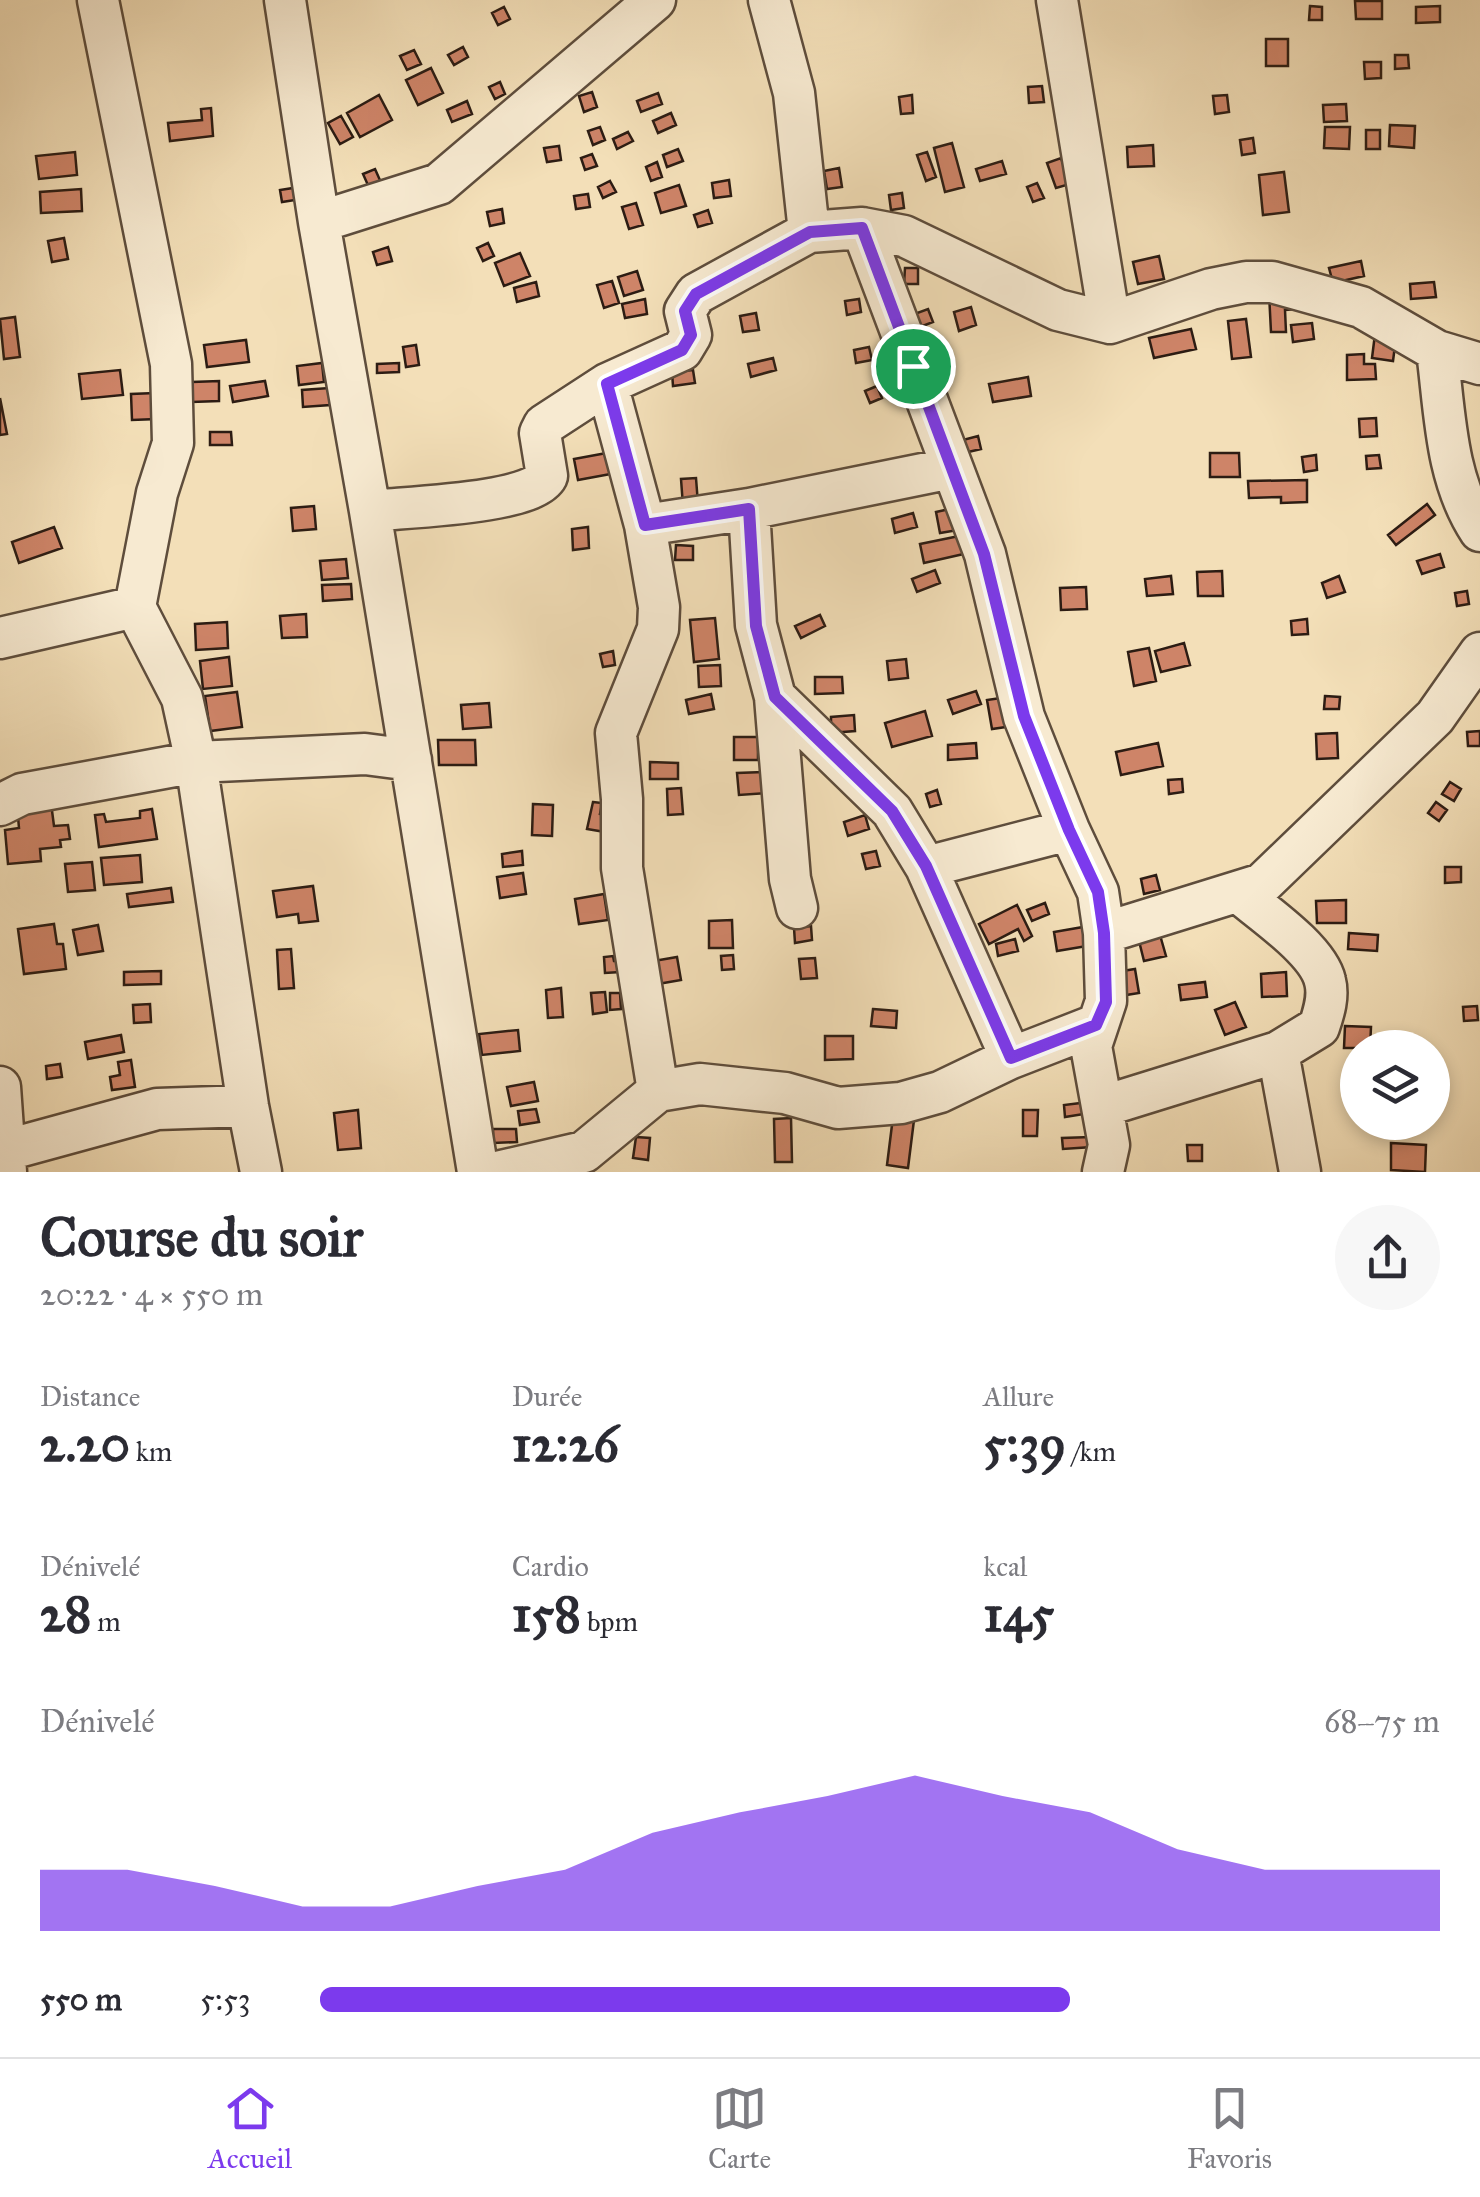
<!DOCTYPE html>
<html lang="fr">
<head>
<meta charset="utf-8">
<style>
  :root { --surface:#fff; --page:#f7f7f7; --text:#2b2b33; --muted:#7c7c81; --line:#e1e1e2; --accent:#7c3aed }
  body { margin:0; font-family:"IM FELL Great Primer",serif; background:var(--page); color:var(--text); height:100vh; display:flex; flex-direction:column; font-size:38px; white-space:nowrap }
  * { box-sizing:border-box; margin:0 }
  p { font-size:32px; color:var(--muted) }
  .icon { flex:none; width:55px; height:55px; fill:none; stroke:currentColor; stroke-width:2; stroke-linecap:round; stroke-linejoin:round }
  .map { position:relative; height:1172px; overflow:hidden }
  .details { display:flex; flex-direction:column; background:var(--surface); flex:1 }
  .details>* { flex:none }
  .tools { position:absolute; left:1340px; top:1030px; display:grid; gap:20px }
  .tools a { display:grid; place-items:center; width:110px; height:110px; border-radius:50%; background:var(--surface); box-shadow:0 5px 15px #0003; font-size:50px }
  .pin { position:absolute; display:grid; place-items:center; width:85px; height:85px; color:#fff; margin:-42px; border:5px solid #fff; border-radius:50%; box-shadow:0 2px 10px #0007 }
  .round { display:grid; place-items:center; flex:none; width:105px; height:105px; border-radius:52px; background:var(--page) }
  .headline { display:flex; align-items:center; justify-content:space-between; height:170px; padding:0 40px }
  h1 { font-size:55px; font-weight:700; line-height:75px }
  .stats { display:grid; grid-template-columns:repeat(3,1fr); gap:15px; height:170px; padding:10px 40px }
  .stats div { display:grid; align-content:center }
  .stats b { font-size:50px; font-weight:700 }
  .stats small { font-size:28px; font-weight:400 }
  .stats p { font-size:28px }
  .chart { height:280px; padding:20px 40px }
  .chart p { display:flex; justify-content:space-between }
  .chart svg { width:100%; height:180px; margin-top:10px; fill:var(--accent); opacity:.7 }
  ul { padding:0 40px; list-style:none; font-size:32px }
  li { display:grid; grid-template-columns:160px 120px 1fr; align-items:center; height:75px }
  li i { height:25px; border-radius:12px; background:var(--accent) }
  .tab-bar { display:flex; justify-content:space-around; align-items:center; height:140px; border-top:2px solid var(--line); background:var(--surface); font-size:28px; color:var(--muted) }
  .tab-bar a { display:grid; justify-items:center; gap:5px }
  .tab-bar .on { color:var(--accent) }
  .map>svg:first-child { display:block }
  .building { fill:#ce8468; stroke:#2c1c13; stroke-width:2.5 }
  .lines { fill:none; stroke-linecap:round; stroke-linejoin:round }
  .minor-casing { stroke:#5e4d3c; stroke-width:45 }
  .minor { stroke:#f7ead1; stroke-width:40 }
  .route-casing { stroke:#fff; stroke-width:20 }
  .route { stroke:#7c3aed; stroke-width:12 }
</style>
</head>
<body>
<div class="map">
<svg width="1480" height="1172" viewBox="0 0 1480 1172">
  <rect width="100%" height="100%" fill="#f3dfb8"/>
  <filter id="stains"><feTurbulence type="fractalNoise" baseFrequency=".002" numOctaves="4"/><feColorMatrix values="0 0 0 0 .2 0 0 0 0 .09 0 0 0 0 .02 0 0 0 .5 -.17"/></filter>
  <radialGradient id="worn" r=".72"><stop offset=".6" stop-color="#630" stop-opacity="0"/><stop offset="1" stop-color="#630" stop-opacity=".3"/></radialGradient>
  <path class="building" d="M1355,1h27v18h-26z
    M1310,6l12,1v13h-13z
    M1440,6v16l-24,1v-16z
    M504,7l6,12 -12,6 -6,-12z
    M1266,39h22v27h-22z
    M463,47l5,10 -14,8 -6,-10z
    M414,50l7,14 -14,6 -7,-14z
    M1395,55h13l1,13 -14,1z
    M1364,62h17v16l-16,1z
    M431,68l12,25 -25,12 -12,-25z
    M500,82l5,12 -10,5 -6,-12z
    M1042,86l2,16 -15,1 -1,-16z
    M592,92l5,15 -13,5 -5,-16z
    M658,93l4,11 -21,8 -4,-11z
    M379,95l13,25 -32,17 -13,-24z
    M912,95l1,18 -12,1 -2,-17z
    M1227,95l2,17 -14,2 -2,-18z
    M467,101l5,13 -20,8 -5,-12z
    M1346,104l1,17 -23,1 -1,-17z
    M211,108l2,28 -43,5 -2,-18 34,-3 -1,-11z
    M671,113l5,12 -18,8 -5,-12z
    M341,116l12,21 -13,7 -12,-21z
    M1390,125l25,1 -1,22 -25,-2z
    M600,127l5,13 -12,5 -5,-14z
    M1325,127h25l-1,22 -25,-1z
    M1366,130h14v19h-14z
    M628,132l5,9 -16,8 -4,-10z
    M1253,138l2,15 -13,2 -2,-15z
    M952,143l12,44 -19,5 -11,-44z
    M1153,145l1,21 -26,1 -1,-20z
    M559,146l2,14 -14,2 -3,-14z
    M678,149l5,12 -16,6 -4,-12z
    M75,152l2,23 -38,4 -3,-23z
    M927,152l9,25 -10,4 -9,-26z
    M592,154l5,12 -12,4 -4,-12z
    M1061,158l9,26 -14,4 -9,-25z
    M1002,161l4,13 -26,7 -4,-12z
    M657,162l5,15 -11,4 -5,-14z
    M839,168l3,19 -15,2 -3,-18z
    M375,169l8,18 -12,5 -8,-18z
    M1284,172l5,40 -26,3 -4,-40z
    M729,180l2,16 -17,2 -2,-15z
    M610,181l6,11 -13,6 -5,-11z
    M1037,183l7,15 -11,4 -6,-15z
    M679,185l7,21 -25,7 -6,-20z
    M293,188l2,12 -13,2 -2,-12z
    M81,189l1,22 -41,2 -1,-21z
    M902,193l2,15 -13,2 -2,-15z
    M588,194l2,13 -14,2 -2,-13z
    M636,203l7,22 -14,4 -7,-22z
    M502,209l2,14 -14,3 -3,-14z
    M708,210l4,13 -14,4 -4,-12z
    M64,238l4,21 -16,3 -4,-21z
    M488,243l6,13 -11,5 -6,-13z
    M388,247l4,14 -15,4 -4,-13z
    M520,253l10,23 -26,10 -9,-23z
    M1159,256l5,23 -26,5 -5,-22z
    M1361,261l3,15 -31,7 -4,-15z
    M905,268h13v16h-14z
    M637,271l6,19 -19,6 -6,-19z
    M612,281l7,22 -15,5 -7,-23z
    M536,282l3,14 -22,6 -3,-14z
    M1434,282l2,15 -25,2 -1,-15z
    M1269,293l27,16 -11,1 1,22h-15z
    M645,299l2,15 -22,4 -3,-14z
    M859,299l2,13 -14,3 -2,-14z
    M971,307l5,18 -17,6 -5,-19z
    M928,309l5,13 -18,7 -6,-13z
    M756,313l3,17 -16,2 -3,-16z
    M15,317l5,40 -16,2 -4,-40z
    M1246,319l5,38 -19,2 -4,-38z
    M1312,323l2,16 -21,3 -2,-17z
    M1191,329l5,20 -42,9 -5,-20z
    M1375,334l21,4 -3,23 -21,-3z
    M246,340l3,22 -42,5 -3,-22z
    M416,345l3,20 -13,2 -3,-20z
    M869,347l3,13 -16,3 -2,-13z
    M1364,354v10h11l1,15 -29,1v-25z
    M773,358l3,12 -25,7 -3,-13z
    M322,363l2,19 -25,3 -2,-19z
    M399,363v9l-22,1v-9z
    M120,370l3,25 -41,4 -3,-25z
    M693,370l2,13 -22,3 -1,-14z
    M1028,377l3,19 -38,6 -4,-18z
    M219,381v20l-27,1v-20z
    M265,381l3,15 -35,6 -3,-16z
    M877,386l5,12 -12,5 -5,-12z
    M329,388l1,17 -27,2 -1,-17z
    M155,393l2,26 -25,1 -1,-26z
    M0,398l7,36 -7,1z
    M1376,418l1,18 -17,1 -1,-18z
    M210,432h21l1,13h-22z
    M978,436l3,13 -30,7 -3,-12z
    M612,452l4,21 -38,7 -4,-21z
    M1210,453h29l1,24h-30z
    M1316,455l1,15 -13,2 -2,-15z
    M1379,455l2,13 -14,1 -1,-13z
    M696,478l2,26 -15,2 -2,-27z
    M1307,480v22l-26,1v-6l-32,1 -1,-17z
    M1427,504l8,11 -39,30 -8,-10z
    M314,506l2,23 -23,2 -2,-23z
    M954,508l4,22 -18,3 -4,-21z
    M913,513l4,14 -22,6 -3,-14z
    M54,527l8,21 -43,15 -7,-21z
    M588,527l1,21 -16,2 -1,-21z
    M964,535l4,18 -44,10 -4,-19z
    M676,545l17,1v14h-18z
    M1440,554l4,13 -22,7 -5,-13z
    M346,559l2,19 -26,2 -2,-19z
    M935,570l5,13 -23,9 -5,-13z
    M1222,571l1,25h-25l-1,-24z
    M1171,576l2,18 -26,2 -2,-17z
    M1339,576l6,16 -18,6 -5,-15z
    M351,584l1,15 -29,2 -1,-16z
    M1086,587l1,22 -26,1 -1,-22z
    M1467,591l2,13 -12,2 -2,-13z
    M306,614l1,23 -25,1 -2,-22z
    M820,615l5,11 -24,12 -6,-12z
    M715,618l4,41 -25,3 -4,-42z
    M1307,619l1,15 -16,1 -1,-14z
    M227,622l1,26 -32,2 -1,-26z
    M1184,643l6,22 -29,7 -6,-21z
    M1149,648l7,33 -22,5 -6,-34z
    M613,651l2,14 -12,2 -3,-13z
    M229,657l3,29 -29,3 -3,-28z
    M906,659l2,19 -19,2 -2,-19z
    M720,665l1,21 -22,1 -1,-21z
    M815,677h27l1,16 -28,1z
    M976,691l5,13 -28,10 -5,-14z
    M237,692l5,35 -32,4 -5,-35z
    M711,694l3,15 -25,5 -3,-14z
    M1325,696l15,1 -1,12h-15z
    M1008,697l5,29 -21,3 -5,-29z
    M489,703l2,24 -28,2 -2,-24z
    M925,711l7,25 -40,11 -7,-24z
    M854,715l1,16 -24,2v-16z
    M1480,731v15h-12l-1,-14z
    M1337,733l1,25 -21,1 -1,-25z
    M734,737h24v23h-24z
    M438,740h37l1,25h-37z
    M976,743l1,15 -29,2v-15z
    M1158,743l5,23 -42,9 -5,-23z
    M650,762l28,1v16h-28z
    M764,772l2,21 -27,2 -2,-22z
    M1182,779l1,13 -14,2 -1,-14z
    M1450,782l11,7 -7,12 -12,-7z
    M681,788l2,26 -15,1 -1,-26z
    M937,790l4,14 -11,3 -4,-13z
    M593,802l9,1 -2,11 8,1 -3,17 -18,-3z
    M1436,802l11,8 -8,11 -11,-8z
    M51,803l3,23 14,-1 2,14 -10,1 1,7 -21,2 1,12 -33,3 -3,-34 14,-2 -2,-22z
    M533,804l20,1 -1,31 -20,-1z
    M152,809l5,30 -58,8 -4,-32 9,-1 2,8 34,-4v-7z
    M865,815l4,14 -21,7 -4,-14z
    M522,851l1,14 -20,2 -1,-13z
    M876,851l4,15 -14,3 -4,-15z
    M140,855l2,27 -38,3 -3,-27z
    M92,862l3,28 -27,2 -3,-28z
    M1445,867h16v15l-16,1z
    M523,873l3,21 -26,4 -3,-21z
    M1156,875l4,15 -16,4 -3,-15z
    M313,886l5,35 -19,2 -1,-9 -21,3 -4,-26z
    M171,888l2,14 -44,5 -2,-13z
    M604,894l4,26 -29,4 -4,-25z
    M1346,900v23h-29l-1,-22z
    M1045,903l4,11 -17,7 -5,-11z
    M1017,905l15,31 -8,5 -6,-12 -29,15 -10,-20z
    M732,920l1,28h-24v-27z
    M54,924l3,20h6l3,25 -42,5 -6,-45z
    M98,925l5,26 -25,4 -5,-25z
    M811,926l1,14 -17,3 -1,-15z
    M1083,927l4,19 -30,5 -3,-19z
    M1158,928l8,28 -22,5 -7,-28z
    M1349,933l29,2 -1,16 -29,-2z
    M1015,939l3,12 -20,5 -2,-12z
    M291,949l3,39 -15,1 -2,-39z
    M733,955l1,14 -12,1 -1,-14z
    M613,956l1,5h5l1,11 -15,1 -1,-16z
    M677,957l4,23 -29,5 -4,-23z
    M815,958l2,20 -16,1 -2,-20z
    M1135,969l4,24 -19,3 -4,-24z
    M161,971v13l-37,1v-13z
    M1286,972l1,24 -25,1 -1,-23z
    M1205,982l2,15 -26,3 -2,-15z
    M561,988l2,29 -15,1 -2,-28z
    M605,992l2,20 -14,2 -2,-21z
    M610,993h10l1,16 -11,1z
    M1235,1002l11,25 -21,8 -10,-25z
    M150,1004l1,18 -17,1 -1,-18z
    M1477,1006l1,14 -14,1 -1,-14z
    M873,1009l24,2 -1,17 -25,-2z
    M1345,1026l26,1 -1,21h-26z
    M518,1030l2,21 -38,4 -3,-21z
    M121,1035l3,17 -36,7 -3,-17z
    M825,1036h28v23l-28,1z
    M131,1060l4,27 -23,3 -2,-13 10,-2 -2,-13z
    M60,1064l2,13 -15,2 -1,-13z
    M534,1082l4,19 -27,5 -4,-19z
    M1089,1102l1,11 -25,4 -1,-12z
    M536,1109l3,13 -19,3 -2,-14z
    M894,1109l21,3 -7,56 -21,-3z
    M358,1110l3,38 -23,2 -4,-37z
    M1023,1110h15l-1,26h-14z
    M791,1118l1,44h-17l-1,-43z
    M493,1129h23l1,13 -24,1z
    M636,1137l14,1 -2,22 -15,-2z
    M1091,1137l1,10 -29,2 -1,-11z
    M1391,1143l35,2 -1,27 -34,-2z
    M1187,1145h15v16h-14z"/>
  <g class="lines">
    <g class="minor-casing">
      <path id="minor" d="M98,0l73,364 2,79 -16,50 -22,114 47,91 14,64 52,344 13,66
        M285,0l34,222 51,289 108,661
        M769,0l25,93 15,139
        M1057,0l53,323
        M319,222l120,-38 216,-184
        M862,228l123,326 39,163 45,113 29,62 6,41 2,68 -15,45 18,99 -6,27
        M1437,351c8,61 8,127 43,180
        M607,384l38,141 104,-16 7,116 19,72 117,114 34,56 85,191
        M749,509l203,-41
        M370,511c34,-4 163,-7 177,-35l-7,-43 4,-8 63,-41 75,-34 9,-15 -6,-24 11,-17 113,-62 53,-4 42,8 154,74 52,13 101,-34 35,-7h26l89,25 76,44 43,13
        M645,525l14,82 -1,22 -42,104 6,66v69l36,223
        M0,638l135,-31
        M775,697l15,182 7,29
        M0,805l22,-11 174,-32 169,-8 46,6
        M926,867l143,-37
        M1104,933l158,-49 173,-167 45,-64
        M1278,1052l22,120
        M0,1087l6,85
        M1104,1106l174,-54 41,-25c5,-15 10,-31 6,-46 -7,-31 -62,-68 -87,-89
        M7,1150l150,-41 91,-3
        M497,1172l87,-20 74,-61 42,-7 85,9 53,15 63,-5 39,-11 71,-34 85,-33"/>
    </g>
    <use href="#minor" class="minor"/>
  </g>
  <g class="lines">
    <g class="route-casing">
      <path id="route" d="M862,228l122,326 40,162 45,114 29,62 6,41 2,69 -10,23 -85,33 -85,-192 -34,-55 -117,-114 -19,-71 -7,-117 -104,16 -38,-141 75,-34 9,-15 -6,-24 11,-17 114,-62z"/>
    </g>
    <use href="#route" class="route"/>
  </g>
  <rect width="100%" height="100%" filter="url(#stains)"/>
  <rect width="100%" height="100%" fill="url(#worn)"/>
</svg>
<div class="tools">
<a><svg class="icon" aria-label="layers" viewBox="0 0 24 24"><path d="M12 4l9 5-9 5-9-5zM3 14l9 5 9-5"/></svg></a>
</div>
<div class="pin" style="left:913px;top:366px;background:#1e9e55"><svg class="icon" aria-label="arrive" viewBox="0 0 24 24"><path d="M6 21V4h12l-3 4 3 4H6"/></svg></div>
</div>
<section class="details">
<div class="headline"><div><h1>Course du soir</h1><p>20:22 · 4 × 550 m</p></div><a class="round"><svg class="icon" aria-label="share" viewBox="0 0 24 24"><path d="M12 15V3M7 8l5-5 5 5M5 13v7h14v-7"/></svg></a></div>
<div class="stats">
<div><p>Distance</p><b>2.20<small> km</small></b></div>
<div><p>Durée</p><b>12:26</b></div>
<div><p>Allure</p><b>5:39<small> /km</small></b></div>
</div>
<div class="stats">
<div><p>Dénivelé</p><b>28<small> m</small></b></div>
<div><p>Cardio</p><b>158<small> bpm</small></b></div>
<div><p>kcal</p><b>145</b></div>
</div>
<div class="chart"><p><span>Dénivelé</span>68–75 m</p>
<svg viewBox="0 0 160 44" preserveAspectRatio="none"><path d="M0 44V29L10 29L20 33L30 38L40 38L50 33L60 29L70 20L80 15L90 11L100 6L110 11L120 15L130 24L140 29L150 29L160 29V44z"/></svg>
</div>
<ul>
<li><b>550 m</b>5:53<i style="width:67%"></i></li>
</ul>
</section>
<nav class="tab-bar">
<a class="on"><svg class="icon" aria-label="home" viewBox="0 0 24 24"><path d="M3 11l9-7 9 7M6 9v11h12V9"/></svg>Accueil</a>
<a><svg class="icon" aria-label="map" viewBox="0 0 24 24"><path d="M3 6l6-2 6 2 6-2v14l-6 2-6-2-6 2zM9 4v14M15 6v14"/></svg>Carte</a>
<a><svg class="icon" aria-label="saved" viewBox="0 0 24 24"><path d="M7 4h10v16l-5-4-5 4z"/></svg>Favoris</a>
</nav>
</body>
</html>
